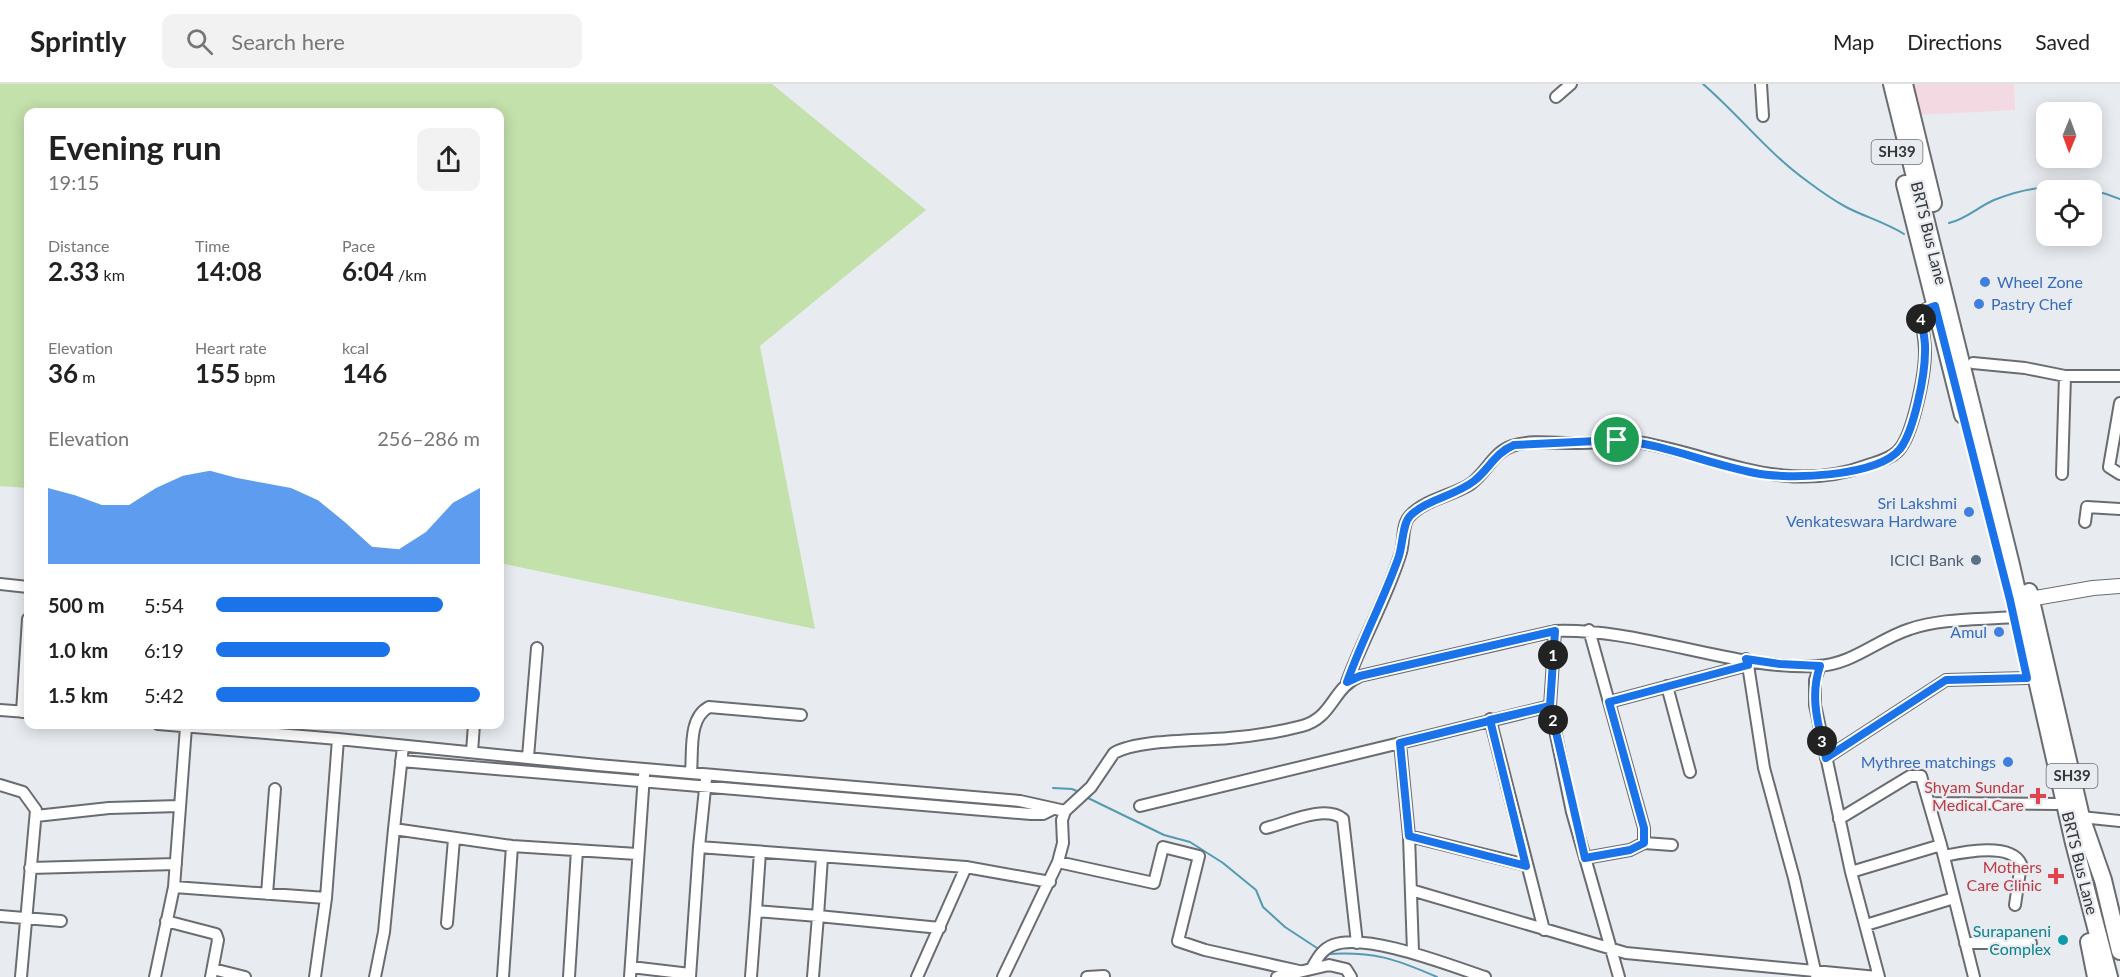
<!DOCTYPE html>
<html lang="en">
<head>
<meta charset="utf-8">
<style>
  :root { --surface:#fff; --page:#f2f2f2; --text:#222; --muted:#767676; --line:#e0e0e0; --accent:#1a73e8 }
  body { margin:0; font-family:Lato,sans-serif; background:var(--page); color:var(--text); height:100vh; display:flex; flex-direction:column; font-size:22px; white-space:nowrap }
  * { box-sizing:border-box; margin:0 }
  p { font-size:20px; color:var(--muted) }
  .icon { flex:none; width:33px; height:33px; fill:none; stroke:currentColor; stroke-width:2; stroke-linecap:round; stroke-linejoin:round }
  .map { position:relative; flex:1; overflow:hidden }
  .drawer { position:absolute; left:24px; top:24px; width:480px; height:621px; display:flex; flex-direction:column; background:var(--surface); border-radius:12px; box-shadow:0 3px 15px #0003 }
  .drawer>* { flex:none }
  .needle { width:39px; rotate:181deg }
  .buttons { position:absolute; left:2036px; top:18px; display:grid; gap:12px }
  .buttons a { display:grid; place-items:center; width:66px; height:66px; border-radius:12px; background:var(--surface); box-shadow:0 3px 15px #0003; font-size:30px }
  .pin { position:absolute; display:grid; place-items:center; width:51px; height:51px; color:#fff; margin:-26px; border:3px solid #fff; border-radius:50%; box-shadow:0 2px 6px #0007 }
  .km { position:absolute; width:30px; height:30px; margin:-15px; border-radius:50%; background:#222; color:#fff; font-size:16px; line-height:30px; text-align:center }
  .round { display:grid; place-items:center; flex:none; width:63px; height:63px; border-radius:12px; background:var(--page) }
  .head { display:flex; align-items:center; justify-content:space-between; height:102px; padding:0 24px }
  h1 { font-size:33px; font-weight:700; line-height:45px }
  .figures { display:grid; grid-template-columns:repeat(3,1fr); gap:9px; height:102px; padding:6px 24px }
  .figures div { display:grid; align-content:center }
  .figures b { font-size:26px; font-weight:700 }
  .figures small { font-size:16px; font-weight:400 }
  .figures p { font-size:16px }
  .chart { height:168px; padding:12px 24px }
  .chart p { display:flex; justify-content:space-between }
  .chart svg { width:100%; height:108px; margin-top:6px; fill:var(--accent); opacity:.7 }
  ul { padding:0 24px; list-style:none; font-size:20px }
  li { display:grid; grid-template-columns:96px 72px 1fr; align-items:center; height:45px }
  li i { height:15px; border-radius:8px; background:var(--accent) }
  header { display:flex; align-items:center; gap:36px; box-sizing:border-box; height:84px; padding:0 30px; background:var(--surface); border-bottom:2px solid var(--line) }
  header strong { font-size:28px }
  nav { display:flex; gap:33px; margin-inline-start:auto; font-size:21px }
  .search { width:420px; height:54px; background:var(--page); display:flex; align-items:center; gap:15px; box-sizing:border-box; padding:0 21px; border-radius:12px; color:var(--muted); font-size:22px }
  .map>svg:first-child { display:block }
  .industrial { fill:#f3d9e1 }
  .green { fill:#c3e1ab }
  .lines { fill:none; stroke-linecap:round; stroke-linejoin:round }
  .stream { stroke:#539ab3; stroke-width:2 }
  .minor-casing { stroke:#696c70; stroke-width:14 }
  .tertiary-casing { stroke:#696c70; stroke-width:16 }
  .primary-casing { stroke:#696c70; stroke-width:20 }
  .minor { stroke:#fff; stroke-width:10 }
  .tertiary { stroke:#fff; stroke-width:14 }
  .primary { stroke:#fff; stroke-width:16 }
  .route-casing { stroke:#fff; stroke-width:12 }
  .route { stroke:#1a73e8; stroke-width:8 }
  .shop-dot { fill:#3f7fe0; stroke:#e8ebf0; stroke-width:2 }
  .service-dot { fill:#5c6f8a; stroke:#e8ebf0; stroke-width:2 }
  .health-dot { fill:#e0444e; stroke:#e8ebf0; stroke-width:2 }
  .culture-dot { fill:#0f9aa8; stroke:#e8ebf0; stroke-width:2 }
  .labels { text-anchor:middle; stroke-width:4.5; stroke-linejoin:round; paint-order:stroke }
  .shield { fill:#e8ebf0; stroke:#6b6c6f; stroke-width:1.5 }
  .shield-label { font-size:15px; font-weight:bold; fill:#353638 }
  .street-label { font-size:16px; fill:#353638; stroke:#e8ebf0 }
  .shop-label { font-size:16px; fill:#366cbe; stroke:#e8ebf0; text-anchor:end }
  .service-label { font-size:16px; fill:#4e5e75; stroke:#e8ebf0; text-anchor:end }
  .health-label { font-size:16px; fill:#be3a42; stroke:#e8ebf0; text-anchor:end }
  .culture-label { font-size:16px; fill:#0d838f; stroke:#e8ebf0; text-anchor:end }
</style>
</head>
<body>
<header>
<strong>Sprintly</strong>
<div class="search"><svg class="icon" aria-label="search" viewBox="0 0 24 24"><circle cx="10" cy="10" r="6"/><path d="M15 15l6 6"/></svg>Search here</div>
<nav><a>Map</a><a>Directions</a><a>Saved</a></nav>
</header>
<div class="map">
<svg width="2120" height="893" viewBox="0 0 2120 893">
  <rect width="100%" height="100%" fill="#e8ebf0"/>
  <path class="industrial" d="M1913,0h101l1,26 -97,5z"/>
  <path class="green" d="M0,0h772l154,126 -166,136 55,283 -315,-66v-451h-472v376l-28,-2z"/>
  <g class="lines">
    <path class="stream" d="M1703,0c36,31 65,69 104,97 12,9 26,19 39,26 19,10 39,15 58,27
      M1949,139c17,-4 29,-16 45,-23 42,-17 84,-18 126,-1
      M1053,704l19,1 7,3
      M1086,713l78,38 26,7 33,21 33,27 7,17 22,20 35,23
      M1327,870c46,-3 69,5 110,23"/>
    <g class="minor-casing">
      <path id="minor" d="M1761,0l2,32
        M1556,13l15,-13
        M1973,279l52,5 40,8h55
        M2120,319l-11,64 11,7
        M2062,390l3,-98
        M2085,438l2,-15 33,2
        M0,500l28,3
        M1589,546l20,72
        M1555,547c88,-3 176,39 262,35 35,-1 61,-27 93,-37 32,-11 70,-9 104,-12
        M1748,581l16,103 30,110 22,97
        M1820,582l-5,14v25l36,167 28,105
        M1347,598c16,-44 41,-86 54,-130 3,-10 1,-27 8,-35 14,-17 42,-21 60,-32 17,-11 24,-33 43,-39 22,-7 45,-2 68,-3 22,0 41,-4 63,0 76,14 143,52 222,23 11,-4 24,-6 33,-15 15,-15 27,-77 27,-99 0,-13 -3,-24 -4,-36l5,-7 9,-3
        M1667,602l23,86
        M0,626l27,2
        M22,628l6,-93
        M1490,635l54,211
        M158,640l180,15
        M403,662l-9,83 118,17 125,8
        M472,668l2,-28
        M528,673l9,-109
        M1826,674l120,-78 81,-2
        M401,677l630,53h12l10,-5
        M691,688c2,-21 -3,-54 18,-65l92,8
        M706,695l-7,68 267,20 84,15
        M0,701l23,7 13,18 -15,167
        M1930,719l127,1
        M1140,722l260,-63
        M36,732l73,-8 70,-2
        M2081,733l39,4
        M1839,735l71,-43h11l20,69 33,132
        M1266,744c21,-5 59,-24 77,-9l14,124
        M1409,752l117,29
        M1644,759l28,2
        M760,768l-4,59 62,5 -5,61
        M1944,772c19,-4 67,-14 77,8l-6,41
        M822,773l-4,59 122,12
        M1585,774l45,-8 14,-7v-15l-35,-126 139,-37 -2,-6
        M1058,778l96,21 9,-36 36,9 -21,85 27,9 94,21
        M30,784l146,-4
        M1851,788l90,-27
        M174,803l12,-160
        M1411,806l215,63 251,24
        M267,810l8,-105
        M0,832l61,5
        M166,837l50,13 2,6 -7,37
        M447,839l7,-84
        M1866,841l88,-27
        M1965,859h66
        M1413,868l-4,-116 -9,-93 150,-37
        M631,883l59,7
        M1312,884c5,-9 10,-19 21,-23 33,-13 118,21 152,32
        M213,885l32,8
        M155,893l19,-90 152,11 12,-159 260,26 422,36 45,10
        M315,893l11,-79
        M375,893l9,-45 10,-103
        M503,893l9,-131
        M569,893l8,-127
        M630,893l14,-202
        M690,893l9,-130
        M751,893l5,-66
        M917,893l49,-110
        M1003,893l55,-115 5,-19 -1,-23 3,-9 26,-24 23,-34c25,-14 85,-12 115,-15 24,-2 50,-6 73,-12 31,-8 30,-38 58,-50l195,-45 -5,75 22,106 47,165
        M1087,893l17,-1
        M1277,893l52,-12 17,4 5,8"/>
    </g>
    <g class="tertiary-casing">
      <path id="tertiary" d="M2030,515l63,-11 27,-2"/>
    </g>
    <g class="primary-casing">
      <path id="primary" d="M1892,0l119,481 63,278 35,134
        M1904,0l29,119
        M1905,100l58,231
        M2029,508l52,225 22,63 17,71
        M2089,858l7,35"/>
    </g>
    <use href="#minor" class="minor"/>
    <use href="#tertiary" class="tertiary"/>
    <use href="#primary" class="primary"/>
  </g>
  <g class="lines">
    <g class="route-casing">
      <path id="route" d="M1617,356l-103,5c-19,8 -25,24 -40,36 -19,15 -47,18 -64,35 -8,8 -7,31 -12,43 -15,42 -36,81 -51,123l13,-6 195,-45 -5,75 -60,14 36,146 -117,-30 -9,-93 150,-37 35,152 45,-8 14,-7v-15l-35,-126 139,-37 -2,-6 34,5 40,2c-11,32 -1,61 6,92l120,-78 81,-2 -17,-78 -75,-294 -9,3 -5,7c1,12 5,24 4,36 0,23 -11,79 -25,97 -23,28 -112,31 -145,24 -47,-9 -91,-29 -138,-33"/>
    </g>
    <use href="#route" class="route"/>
  </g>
  <g class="shop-dot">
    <circle cx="1985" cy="198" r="6"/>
    <circle cx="1979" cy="220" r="6"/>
    <circle cx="1969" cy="428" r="6"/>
    <circle cx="1999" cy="548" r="6"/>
    <circle cx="2008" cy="678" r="6"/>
  </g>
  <circle class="service-dot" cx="1976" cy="476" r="6"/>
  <g class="health-dot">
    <path d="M2035 703h6v6h6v6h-6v6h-6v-6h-6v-6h6z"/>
    <path d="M2053 783h6v6h6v6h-6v6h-6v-6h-6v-6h6z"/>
  </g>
  <circle class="culture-dot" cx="2063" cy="856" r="6"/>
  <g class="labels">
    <g class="shield">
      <rect x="1871.5" y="56" width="51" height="24" rx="4.5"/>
      <rect x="2046.5" y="680" width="51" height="24" rx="4.5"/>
    </g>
    <g class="shield-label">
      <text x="1897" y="73">SH39</text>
      <text x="2072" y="697">SH39</text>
    </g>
    <g class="street-label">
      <text transform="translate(1929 149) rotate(76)" y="6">BRTS Bus Lane</text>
      <text transform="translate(2080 779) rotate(76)" y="6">BRTS Bus Lane</text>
    </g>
    <g class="shop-label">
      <text x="1997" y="204" text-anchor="start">Wheel Zone</text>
      <text x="1991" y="226" text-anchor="start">Pastry Chef</text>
      <text x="1957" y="425">Sri Lakshmi<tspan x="1957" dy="18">Venkateswara Hardware</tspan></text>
      <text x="1987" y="554">Amul</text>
      <text x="1996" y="684">Mythree matchings</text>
    </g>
    <g class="service-label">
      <text x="1964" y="482">ICICI Bank</text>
    </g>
    <g class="health-label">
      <text x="2024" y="709">Shyam Sundar<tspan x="2024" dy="18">Medical Care</tspan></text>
      <text x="2042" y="789">Mothers<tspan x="2042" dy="18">Care Clinic</tspan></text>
    </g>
    <g class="culture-label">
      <text x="2051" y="853">Surapaneni<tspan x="2051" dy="18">Complex</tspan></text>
    </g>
  </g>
</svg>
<div class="buttons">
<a><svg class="needle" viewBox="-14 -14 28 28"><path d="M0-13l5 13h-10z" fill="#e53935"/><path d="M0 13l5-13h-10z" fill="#767676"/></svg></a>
<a><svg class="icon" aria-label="locate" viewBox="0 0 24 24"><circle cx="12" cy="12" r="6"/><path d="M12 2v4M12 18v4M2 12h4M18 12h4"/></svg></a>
</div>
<div class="pin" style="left:1617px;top:356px;background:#1e9e55"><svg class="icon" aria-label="arrive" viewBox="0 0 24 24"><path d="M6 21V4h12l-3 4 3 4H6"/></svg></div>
<b class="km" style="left:1553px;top:571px">1</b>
<b class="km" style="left:1553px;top:636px">2</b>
<b class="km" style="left:1822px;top:657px">3</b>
<b class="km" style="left:1921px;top:235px">4</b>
<section class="drawer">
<div class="head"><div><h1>Evening run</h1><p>19:15</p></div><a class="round"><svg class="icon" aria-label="share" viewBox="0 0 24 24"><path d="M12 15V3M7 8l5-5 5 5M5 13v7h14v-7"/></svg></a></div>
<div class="figures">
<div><p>Distance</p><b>2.33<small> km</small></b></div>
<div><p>Time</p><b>14:08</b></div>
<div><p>Pace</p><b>6:04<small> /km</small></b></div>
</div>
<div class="figures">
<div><p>Elevation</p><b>36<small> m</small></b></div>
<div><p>Heart rate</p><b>155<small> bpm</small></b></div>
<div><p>kcal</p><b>146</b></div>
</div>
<div class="chart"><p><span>Elevation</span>256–286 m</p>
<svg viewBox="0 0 160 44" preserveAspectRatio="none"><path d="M0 44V13L10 16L20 20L30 20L40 13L50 8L60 6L70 9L80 11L90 13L100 18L110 27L120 37L130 38L140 31L150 19L160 13V44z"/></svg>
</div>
<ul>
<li><b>500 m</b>5:54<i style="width:86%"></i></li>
<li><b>1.0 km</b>6:19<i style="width:66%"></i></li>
<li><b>1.5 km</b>5:42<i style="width:100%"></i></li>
</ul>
</section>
</div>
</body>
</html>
